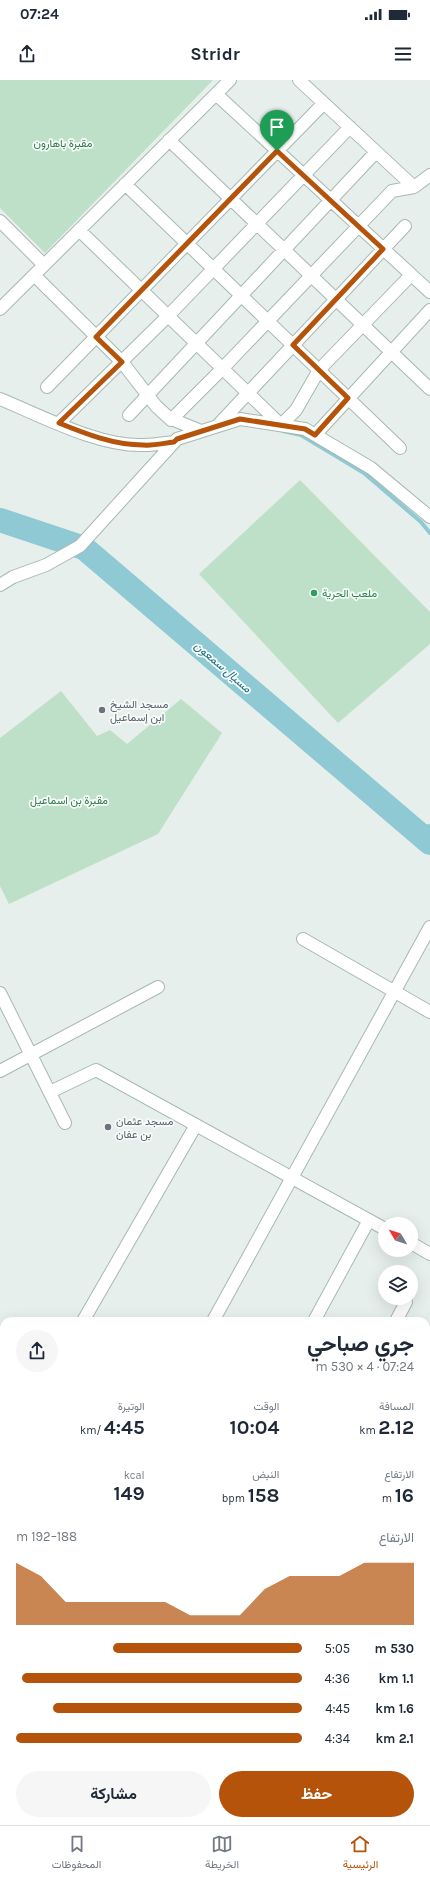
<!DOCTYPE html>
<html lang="ar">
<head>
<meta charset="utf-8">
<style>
  :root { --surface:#fff; --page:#f6f6f7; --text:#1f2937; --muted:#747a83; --line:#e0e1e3; --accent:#b45309 }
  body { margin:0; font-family:Karla,Vazirmatn,sans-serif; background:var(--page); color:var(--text); direction:rtl; height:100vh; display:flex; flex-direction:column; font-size:15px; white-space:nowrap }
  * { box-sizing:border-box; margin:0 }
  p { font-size:13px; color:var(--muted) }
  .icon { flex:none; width:22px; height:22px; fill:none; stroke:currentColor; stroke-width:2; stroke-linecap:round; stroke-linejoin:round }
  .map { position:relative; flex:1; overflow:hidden; direction:ltr }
  .panel { position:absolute; left:0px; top:1237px; width:430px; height:508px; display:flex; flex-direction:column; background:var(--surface); border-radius:12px 12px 0 0; box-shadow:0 4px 16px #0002; direction:rtl }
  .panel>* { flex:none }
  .needle { width:26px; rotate:309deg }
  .controls { position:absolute; left:378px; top:1137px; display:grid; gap:8px }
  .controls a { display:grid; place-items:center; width:40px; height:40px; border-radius:50%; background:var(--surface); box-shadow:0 4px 16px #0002; font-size:20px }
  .pin { position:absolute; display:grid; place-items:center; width:34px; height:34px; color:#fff; margin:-41px -17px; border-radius:50% 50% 50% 0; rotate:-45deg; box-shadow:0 0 4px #0007 }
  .pin .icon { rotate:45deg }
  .round { display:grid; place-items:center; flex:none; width:42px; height:42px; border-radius:21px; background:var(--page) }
  .headline { display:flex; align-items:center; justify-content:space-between; height:68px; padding:0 16px }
  h1 { font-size:22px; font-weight:700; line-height:30px }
  .metrics { display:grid; grid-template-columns:repeat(3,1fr); gap:6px; height:68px; padding:4px 16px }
  .metrics div { display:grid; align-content:center }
  .metrics b { font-size:20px; font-weight:700 }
  .metrics small { font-size:11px; font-weight:400 }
  .metrics p { font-size:11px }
  .chart { height:112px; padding:8px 16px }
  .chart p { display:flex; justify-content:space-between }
  .chart svg { width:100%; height:72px; margin-top:4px; fill:var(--accent); opacity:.7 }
  .button { display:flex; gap:8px; margin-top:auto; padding:8px 16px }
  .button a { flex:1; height:46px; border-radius:24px; background:var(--accent); color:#fff; font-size:16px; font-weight:700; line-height:46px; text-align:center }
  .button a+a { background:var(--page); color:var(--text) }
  ul { padding:0 16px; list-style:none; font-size:13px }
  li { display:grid; grid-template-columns:64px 48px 1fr; align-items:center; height:30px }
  li i { height:10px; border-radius:5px; background:var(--accent) }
  .status { display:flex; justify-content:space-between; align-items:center; height:28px; padding:0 20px; background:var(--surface); direction:ltr }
  .status svg { height:11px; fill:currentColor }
  header { display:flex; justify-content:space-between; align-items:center; height:52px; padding:0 16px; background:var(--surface); font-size:18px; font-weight:700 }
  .tabs { display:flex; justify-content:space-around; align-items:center; height:56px; border-top:1px solid var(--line); background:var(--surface); font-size:11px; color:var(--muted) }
  .tabs a { display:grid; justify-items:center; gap:2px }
  .tabs .selected { color:var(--accent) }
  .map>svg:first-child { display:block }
  .green { fill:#bfe0c8 }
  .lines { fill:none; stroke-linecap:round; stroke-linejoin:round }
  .stream { stroke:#8ec9d4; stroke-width:4 }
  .river { stroke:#8ec9d4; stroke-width:24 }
  .street-casing { stroke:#a8b8b2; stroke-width:14 }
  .highway-casing { stroke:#c2cac8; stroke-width:14 }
  .street { stroke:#fff; stroke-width:12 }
  .highway { stroke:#2f6f62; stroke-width:12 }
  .route-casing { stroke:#fff; stroke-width:8 }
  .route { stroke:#b45309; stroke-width:5 }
  .leisure-dot { fill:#2e9e5b; stroke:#f7fbf9; stroke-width:1.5 }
  .worship-dot { fill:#6b7280; stroke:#f7fbf9; stroke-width:1.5 }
  .labels { text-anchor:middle; stroke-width:3.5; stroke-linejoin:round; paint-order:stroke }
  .park-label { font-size:11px; fill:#2d7a4b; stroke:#f7fbf9 }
  .leisure-label { font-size:11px; fill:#27864d; stroke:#f7fbf9; text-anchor:start }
  .worship-label { font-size:11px; fill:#5b616d; stroke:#f7fbf9; text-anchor:start }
  .water-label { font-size:12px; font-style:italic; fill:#1c6f80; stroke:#f7fbf9 }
</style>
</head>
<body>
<div class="status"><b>07:24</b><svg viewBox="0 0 49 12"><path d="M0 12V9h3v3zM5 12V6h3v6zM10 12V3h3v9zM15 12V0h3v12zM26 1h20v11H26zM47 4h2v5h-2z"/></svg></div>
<header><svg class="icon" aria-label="menu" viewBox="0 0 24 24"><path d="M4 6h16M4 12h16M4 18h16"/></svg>Stridr<svg class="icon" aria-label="share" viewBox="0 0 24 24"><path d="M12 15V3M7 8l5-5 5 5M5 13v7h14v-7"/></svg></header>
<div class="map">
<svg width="430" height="1745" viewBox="0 0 430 1745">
  <rect width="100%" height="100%" fill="#e6efeb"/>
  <path class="green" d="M0,0h213l-168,173 -45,-45z
    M300,400l130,132v32l-92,79 -139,-149z
    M61,611l36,45 13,-6 17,14 54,-45 41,34 -64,101 -149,70 -9,-18v-148z"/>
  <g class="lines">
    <path class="stream" d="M283,351l18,4 63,38 57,49 9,11
      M413,749l17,-3"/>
    <path class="river" d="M0,440l84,28 346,295"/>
    <g class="street-casing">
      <path id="street" d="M299,0l115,107
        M216,14l214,198
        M169,60l261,249
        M125,104l275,264
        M0,141l44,44
        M79,150l202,195 15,-15 23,-40 92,-95
        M34,195l88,87 34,44 13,12 32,13
        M0,229l230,-229
        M47,307l277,-284
        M0,319c42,17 99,48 144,46 10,0 21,-2 30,-3
        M129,335l247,-263
        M171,340l51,-51 170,-178 22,-4 16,-12
        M59,343l109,-107 182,-189
        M218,345l187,-199
        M315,355l115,-125
        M0,505l13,-8 33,-12 34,-19 97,-107 63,-20 65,10 66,39 59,49
        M303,859l127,73
        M0,913l65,130
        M0,991l158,-84
        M50,1012l46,-22 289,159
        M411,1163l19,11
        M83,1241l113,-196
        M213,1241l217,-394
        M314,1241l55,-101
        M396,1241l10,-19
        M0,1626l4,3
        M152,1741l5,4"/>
    </g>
    <g class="highway-casing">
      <path id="highway" d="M0,1464l4,4
        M0,1484l4,4
        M335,1741l6,4
        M358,1741l5,4"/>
    </g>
    <use href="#street" class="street"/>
    <use href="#highway" class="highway"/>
  </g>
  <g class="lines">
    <g class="route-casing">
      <path id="route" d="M277,71l106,98 -90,96 55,53 -33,37 -10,-6 -65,-10 -63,20 -3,3c-10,1 -20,4 -31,3 -29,0 -57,-11 -84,-22l63,-61 -26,-25z"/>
    </g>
    <use href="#route" class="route"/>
  </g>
  <circle class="leisure-dot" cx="314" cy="513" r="4"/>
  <g class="worship-dot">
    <circle cx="102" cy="630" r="4"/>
    <circle cx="108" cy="1047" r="4"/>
  </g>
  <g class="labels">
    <g class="park-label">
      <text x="63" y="67">مقبرة باهارون</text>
      <text x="69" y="724">مقبرة بن اسماعيل</text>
    </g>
    <g class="leisure-label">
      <text x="322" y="517">ملعب الحرية</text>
    </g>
    <g class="worship-label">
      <text x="110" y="628">مسجد الشيخ<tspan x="110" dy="13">ابن إسماعيل</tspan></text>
      <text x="116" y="1045">مسجد عثمان<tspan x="116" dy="13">بن عفان</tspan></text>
    </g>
    <g class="water-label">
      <text transform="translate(223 587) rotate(41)" y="4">مسيال سمعون</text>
    </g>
  </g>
</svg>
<div class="controls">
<a><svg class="needle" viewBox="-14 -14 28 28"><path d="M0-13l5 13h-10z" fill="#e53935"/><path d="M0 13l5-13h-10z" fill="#747a83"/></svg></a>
<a><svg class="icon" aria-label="layers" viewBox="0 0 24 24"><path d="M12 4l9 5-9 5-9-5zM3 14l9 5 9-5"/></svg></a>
</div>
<div class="pin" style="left:277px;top:71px;background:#1e9e55"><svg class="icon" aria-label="arrive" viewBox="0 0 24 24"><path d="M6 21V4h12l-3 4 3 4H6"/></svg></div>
<section class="panel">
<div class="headline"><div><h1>جري صباحي</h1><p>07:24 · 4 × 530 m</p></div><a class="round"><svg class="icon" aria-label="share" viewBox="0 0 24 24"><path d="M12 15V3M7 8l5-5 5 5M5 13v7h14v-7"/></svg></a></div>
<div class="metrics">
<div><p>المسافة</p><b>2.12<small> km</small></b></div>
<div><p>الوقت</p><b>10:04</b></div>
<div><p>الوتيرة</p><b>4:45<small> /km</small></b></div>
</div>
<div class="metrics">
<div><p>الارتفاع</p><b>16<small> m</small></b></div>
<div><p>النبض</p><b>158<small> bpm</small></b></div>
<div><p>kcal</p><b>149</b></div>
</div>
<div class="chart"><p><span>الارتفاع</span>188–192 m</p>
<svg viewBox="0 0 160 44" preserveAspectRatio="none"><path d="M0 44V6L10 14L20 30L30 30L40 30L50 30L60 30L70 38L80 38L90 38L100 22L110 14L120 14L130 14L140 6L150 6L160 6V44z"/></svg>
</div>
<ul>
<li><b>530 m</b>5:05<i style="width:66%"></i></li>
<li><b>1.1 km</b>4:36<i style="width:98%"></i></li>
<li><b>1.6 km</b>4:45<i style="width:87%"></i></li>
<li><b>2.1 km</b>4:34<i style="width:100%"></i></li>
</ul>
<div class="button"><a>حفظ</a><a>مشاركة</a></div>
</section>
</div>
<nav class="tabs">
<a class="selected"><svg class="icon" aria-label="home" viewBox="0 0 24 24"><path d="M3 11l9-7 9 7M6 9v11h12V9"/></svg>الرئيسية</a>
<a><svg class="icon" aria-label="map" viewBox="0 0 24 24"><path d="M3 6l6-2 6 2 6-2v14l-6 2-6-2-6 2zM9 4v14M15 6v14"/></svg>الخريطة</a>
<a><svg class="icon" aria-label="saved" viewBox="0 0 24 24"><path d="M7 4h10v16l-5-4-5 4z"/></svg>المحفوظات</a>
</nav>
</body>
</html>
